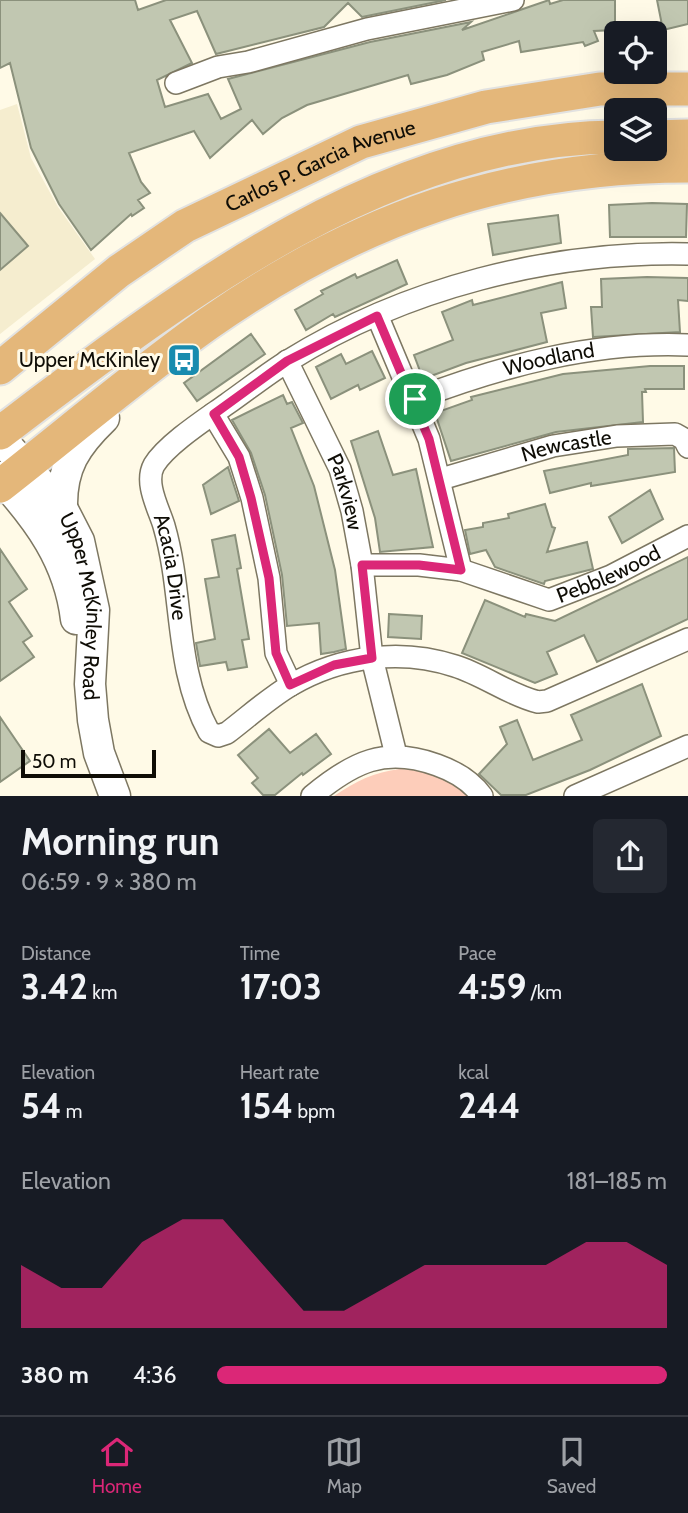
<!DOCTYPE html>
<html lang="en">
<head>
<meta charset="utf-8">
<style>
  :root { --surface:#171b24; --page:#242831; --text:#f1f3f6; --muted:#9ea1a6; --line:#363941; --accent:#db2777 }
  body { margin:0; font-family:Cabin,sans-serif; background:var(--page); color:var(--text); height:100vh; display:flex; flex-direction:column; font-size:26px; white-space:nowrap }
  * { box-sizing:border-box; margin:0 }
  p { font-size:23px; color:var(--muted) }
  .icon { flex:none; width:38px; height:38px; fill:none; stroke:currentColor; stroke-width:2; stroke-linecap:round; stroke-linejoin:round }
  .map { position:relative; height:796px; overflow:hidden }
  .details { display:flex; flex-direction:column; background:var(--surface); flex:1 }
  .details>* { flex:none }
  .controls { position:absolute; left:604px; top:21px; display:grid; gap:14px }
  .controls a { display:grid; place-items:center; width:63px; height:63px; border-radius:10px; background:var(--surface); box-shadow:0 7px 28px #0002; font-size:35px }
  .scale { position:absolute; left:21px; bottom:18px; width:135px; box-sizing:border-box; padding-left:7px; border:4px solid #0f0d06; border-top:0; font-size:19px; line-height:24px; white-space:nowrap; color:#0f0d06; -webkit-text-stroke:5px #fffae7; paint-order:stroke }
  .pin { position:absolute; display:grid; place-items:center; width:60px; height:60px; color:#fff; margin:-30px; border:4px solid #fff; border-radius:50%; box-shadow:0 2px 7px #0007 }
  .round { display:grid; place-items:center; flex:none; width:74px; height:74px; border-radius:10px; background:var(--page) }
  .overview { display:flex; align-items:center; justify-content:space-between; height:119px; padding:0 21px }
  h1 { font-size:38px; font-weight:700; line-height:52px }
  .stats { display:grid; grid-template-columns:repeat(3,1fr); gap:10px; height:119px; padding:7px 21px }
  .stats div { display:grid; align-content:center }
  .stats b { font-size:35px; font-weight:700 }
  .stats small { font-size:19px; font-weight:400 }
  .stats p { font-size:19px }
  .chart { height:196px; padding:14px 21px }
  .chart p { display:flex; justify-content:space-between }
  .chart svg { width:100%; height:126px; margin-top:7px; fill:var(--accent); opacity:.7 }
  ul { padding:0 21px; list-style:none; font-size:23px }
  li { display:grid; grid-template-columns:112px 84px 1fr; align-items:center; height:52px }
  li i { height:18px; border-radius:9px; background:var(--accent) }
  .dock { display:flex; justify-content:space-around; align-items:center; height:98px; border-top:2px solid var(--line); background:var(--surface); font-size:19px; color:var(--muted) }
  .dock a { display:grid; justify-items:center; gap:4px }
  .dock .on { color:var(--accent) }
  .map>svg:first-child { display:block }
  .built { fill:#f5edcf }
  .green { fill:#fdcdba }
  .building { fill:#c1c7b1; stroke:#8b917c; stroke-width:2 }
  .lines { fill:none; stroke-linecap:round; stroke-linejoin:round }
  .minor-casing { stroke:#7d7762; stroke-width:24 }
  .secondary-casing { stroke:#7d7762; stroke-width:33 }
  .primary-casing { stroke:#e2e2e1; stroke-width:37 }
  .minor { stroke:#fff; stroke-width:21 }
  .secondary { stroke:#fff; stroke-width:30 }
  .primary { stroke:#e4b77a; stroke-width:33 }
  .route-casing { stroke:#fff; stroke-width:14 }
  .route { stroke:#db2777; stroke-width:9 }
  .labels { text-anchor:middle; stroke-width:6; stroke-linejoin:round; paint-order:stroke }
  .street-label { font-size:21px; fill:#0f0d06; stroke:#fffae7 }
  .poi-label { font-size:21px; fill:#0f0d06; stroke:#fffae7; text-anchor:end }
</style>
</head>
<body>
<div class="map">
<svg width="688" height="796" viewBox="0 0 688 796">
  <rect width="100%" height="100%" fill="#fffae7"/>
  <path class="built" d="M17,104l14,54 27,49 37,52 -95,75v-224z"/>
  <path class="green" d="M400,769c27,1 48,9 68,27h-134c22,-15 40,-24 66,-27z"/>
  <path class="building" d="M0,0h135l3,10 28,-10h280l-84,17 -14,-14 -24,24 -108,27 -19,-43 -27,9 22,43 -35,17 8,27 43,-13 13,25 20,-10 -13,-30 142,-37 101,-20 -9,8 87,-30 1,4 13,-4h52v30l-21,1 4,10 -13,5 -2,-4 -62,10 -2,-11 -37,11 2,8 -37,15 -36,9 -3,-9 -101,30 -25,13 -19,16 -11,-14 -42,38 -16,-27 -65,22 12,29 9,11 -12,7 6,8 -12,8 -1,-2 -40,36 -32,-46 -28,-56 -21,-85 -10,5z
    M657,0h31v24l-25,6z
    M652,203l35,1 -1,33h-76l-1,-32z
    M0,213l28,33 -28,24z
    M558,215l3,28 -68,12 -5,-31z
    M397,260l10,24 -72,33 -2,-3 -27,16 -11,-20 28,-16 -2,-3 34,-17 2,4z
    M647,277l41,1v23l-10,-1 2,32 -87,5 -2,-30h11l-1,-28z
    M562,282l4,26 -25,5 6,29 -81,21 -43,16 -9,-24 39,-15 -11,-28 30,-12 1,5z
    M251,334l14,20 -68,47 -13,-18z
    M372,351l13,27 -25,12 -2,-5 -27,14 -15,-32 25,-13 5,10z
    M650,366h34v23h-39l1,3h-4l1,30 -87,10 -105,29 -16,-48 37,-13 -1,-3 92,-23z
    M283,395l4,9 5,-2 11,21 -12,5 23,58 21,84 11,79 -12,3 -13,2 -2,-31 -32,3 -5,-51 -17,-80 -14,-42 -19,-33z
    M378,431l15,44 23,-6 17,78 -53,5 -5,-34 -24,-77z
    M674,448l1,24 -84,14v-3l-41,10 -6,-22 84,-16v-6z
    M228,467l11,34 -28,13 -8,-29z
    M650,490l13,29 -41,24 -13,-26z
    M545,504l7,23 3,1 -8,24 40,-10 6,27 -48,12 -1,3 -49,-17 -9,-17 -16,4 -5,-24 18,-3v-4l26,-5 -1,-4z
    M235,535l6,33 -4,1 12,70 -7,1 5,27 -19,3 -2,-8 -26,4 -4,-23 19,-4 -10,-60 14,-2 -7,-37z
    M0,549l27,40 -18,13 23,34 -9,6 11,15 -34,24z
    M688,557v62l-91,43 -13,-27 -37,17 10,22 -22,9 -73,-30 23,-53 40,17 1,-3 29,7z
    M389,614l33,2 -1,23 -33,-2z
    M642,684l19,52 -71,34 -64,25h-25l-22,-21 28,-30 -7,-17 17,-7 16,40 49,-20 -11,-25z
    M0,717l30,44 -30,21z
    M269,729l21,24 26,-19 15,20 -28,21 -1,-2 -27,22h-12l-11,-12 6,-5 -20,-23z"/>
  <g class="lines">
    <g class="minor-casing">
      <g id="minor">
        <path d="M176,83l42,-16 30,-5 119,-33 146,-29"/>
        <path id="s1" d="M688,254c-138,-3 -283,34 -400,107 -21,13 -41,29 -61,43 -21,15 -60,40 -73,61 -10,18 5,44 10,61 20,69 10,142 45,206l9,4 9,-3c21,-16 42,-35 64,-48 50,-29 110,-37 164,-19 29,9 54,29 83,36l9,-1 141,-62"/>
        <path d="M377,315l52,124 32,131"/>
        <path id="s2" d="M287,361l53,108 12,42 10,54 10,93 24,97"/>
        <path id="s3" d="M415,399c87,-33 178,-58 273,-54"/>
        <path d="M213,414l26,43 13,41 17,80 7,75 15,32"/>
        <path id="s4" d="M441,479l112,-33 64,-10 58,-2 9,5 4,8"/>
        <path id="s5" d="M362,565h57l42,5 88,30 62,-24 77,-40"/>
        <path d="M312,796c41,-34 73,-50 125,-31 17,6 34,16 45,31"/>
        <path d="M575,796l113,-50"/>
      </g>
    </g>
    <g class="secondary-casing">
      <g id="secondary">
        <path id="s6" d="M0,438l62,70 17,33 15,69 -4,74 3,36 6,33 16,43"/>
        <path d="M0,477c38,42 69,83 76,142"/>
        <path d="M62,508c-1,-41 14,-63 42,-90"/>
      </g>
    </g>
    <g class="primary-casing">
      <g id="primary">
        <path d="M654,137l34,-1"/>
        <path id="s7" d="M0,368l119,-97 66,-45 176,-84 125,-35 114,-18h88"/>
        <path d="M0,433c177,-134 383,-295 616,-296"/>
        <path d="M0,486c69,-54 137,-112 209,-163 149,-104 296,-157 479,-157"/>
      </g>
    </g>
    <use href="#minor" class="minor"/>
    <use href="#secondary" class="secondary"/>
    <use href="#primary" class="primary"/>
  </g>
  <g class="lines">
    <g class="route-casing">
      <path id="route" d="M377,316l52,123 32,131 -42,-5h-57l10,93 -38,7 -44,20 -14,-32 -7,-75 -18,-80 -12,-41 -25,-43 73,-53z"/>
    </g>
    <use href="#route" class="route"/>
  </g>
  <defs>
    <g id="bus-square" transform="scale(1.75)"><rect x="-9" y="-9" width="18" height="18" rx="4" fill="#188baf" stroke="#fffae7"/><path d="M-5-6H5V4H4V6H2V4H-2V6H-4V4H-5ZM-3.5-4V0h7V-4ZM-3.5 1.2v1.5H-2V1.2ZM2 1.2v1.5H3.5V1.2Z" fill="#fff"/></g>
  </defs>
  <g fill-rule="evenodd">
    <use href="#bus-square" x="184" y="360"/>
  </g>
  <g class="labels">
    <g class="street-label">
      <text dy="7" stroke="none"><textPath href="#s7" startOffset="382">Carlos P. Garcia Avenue</textPath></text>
      <text dy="7" stroke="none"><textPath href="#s3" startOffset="140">Woodland</textPath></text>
      <text dy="7" stroke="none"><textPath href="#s4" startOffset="130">Newcastle</textPath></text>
      <text dy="7" stroke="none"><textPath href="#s2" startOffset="144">Parkview</textPath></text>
      <text dy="7" stroke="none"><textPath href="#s1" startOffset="695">Acacia Drive</textPath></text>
      <text dy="7" stroke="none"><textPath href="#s5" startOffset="257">Pebblewood</textPath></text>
      <text dy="7" stroke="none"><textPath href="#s6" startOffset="196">Upper McKinley Road</textPath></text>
    </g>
    <g class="poi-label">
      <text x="160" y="367">Upper McKinley</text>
    </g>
  </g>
</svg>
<div class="controls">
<a><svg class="icon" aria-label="locate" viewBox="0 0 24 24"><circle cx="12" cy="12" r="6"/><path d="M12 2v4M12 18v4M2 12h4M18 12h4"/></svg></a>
<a><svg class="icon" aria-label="layers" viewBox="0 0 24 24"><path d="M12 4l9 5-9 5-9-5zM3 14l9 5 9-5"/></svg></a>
</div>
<div class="scale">50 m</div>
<div class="pin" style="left:415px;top:399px;background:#1e9e55"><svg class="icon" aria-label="arrive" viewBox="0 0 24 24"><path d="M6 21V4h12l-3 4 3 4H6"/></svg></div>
</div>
<section class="details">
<div class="overview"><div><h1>Morning run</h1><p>06:59 · 9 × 380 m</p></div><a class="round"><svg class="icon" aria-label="share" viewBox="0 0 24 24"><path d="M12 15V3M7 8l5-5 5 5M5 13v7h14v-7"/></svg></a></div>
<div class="stats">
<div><p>Distance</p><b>3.42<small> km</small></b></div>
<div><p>Time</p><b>17:03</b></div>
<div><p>Pace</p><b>4:59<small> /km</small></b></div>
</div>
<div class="stats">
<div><p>Elevation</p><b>54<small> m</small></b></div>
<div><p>Heart rate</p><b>154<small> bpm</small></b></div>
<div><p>kcal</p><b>244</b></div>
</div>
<div class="chart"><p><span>Elevation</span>181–185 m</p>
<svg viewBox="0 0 160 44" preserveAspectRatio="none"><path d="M0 44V22L10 30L20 30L30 14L40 6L50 6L60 22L70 38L80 38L90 30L100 22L110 22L120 22L130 22L140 14L150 14L160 22V44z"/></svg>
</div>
<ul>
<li><b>380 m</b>4:36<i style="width:100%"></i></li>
</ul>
</section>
<nav class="dock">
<a class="on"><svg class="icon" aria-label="home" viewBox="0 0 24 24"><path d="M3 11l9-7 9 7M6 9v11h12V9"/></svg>Home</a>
<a><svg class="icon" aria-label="map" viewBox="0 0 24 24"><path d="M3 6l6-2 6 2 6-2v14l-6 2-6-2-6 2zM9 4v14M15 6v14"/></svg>Map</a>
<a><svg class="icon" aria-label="saved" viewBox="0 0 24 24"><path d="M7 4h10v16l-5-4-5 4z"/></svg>Saved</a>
</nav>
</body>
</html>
